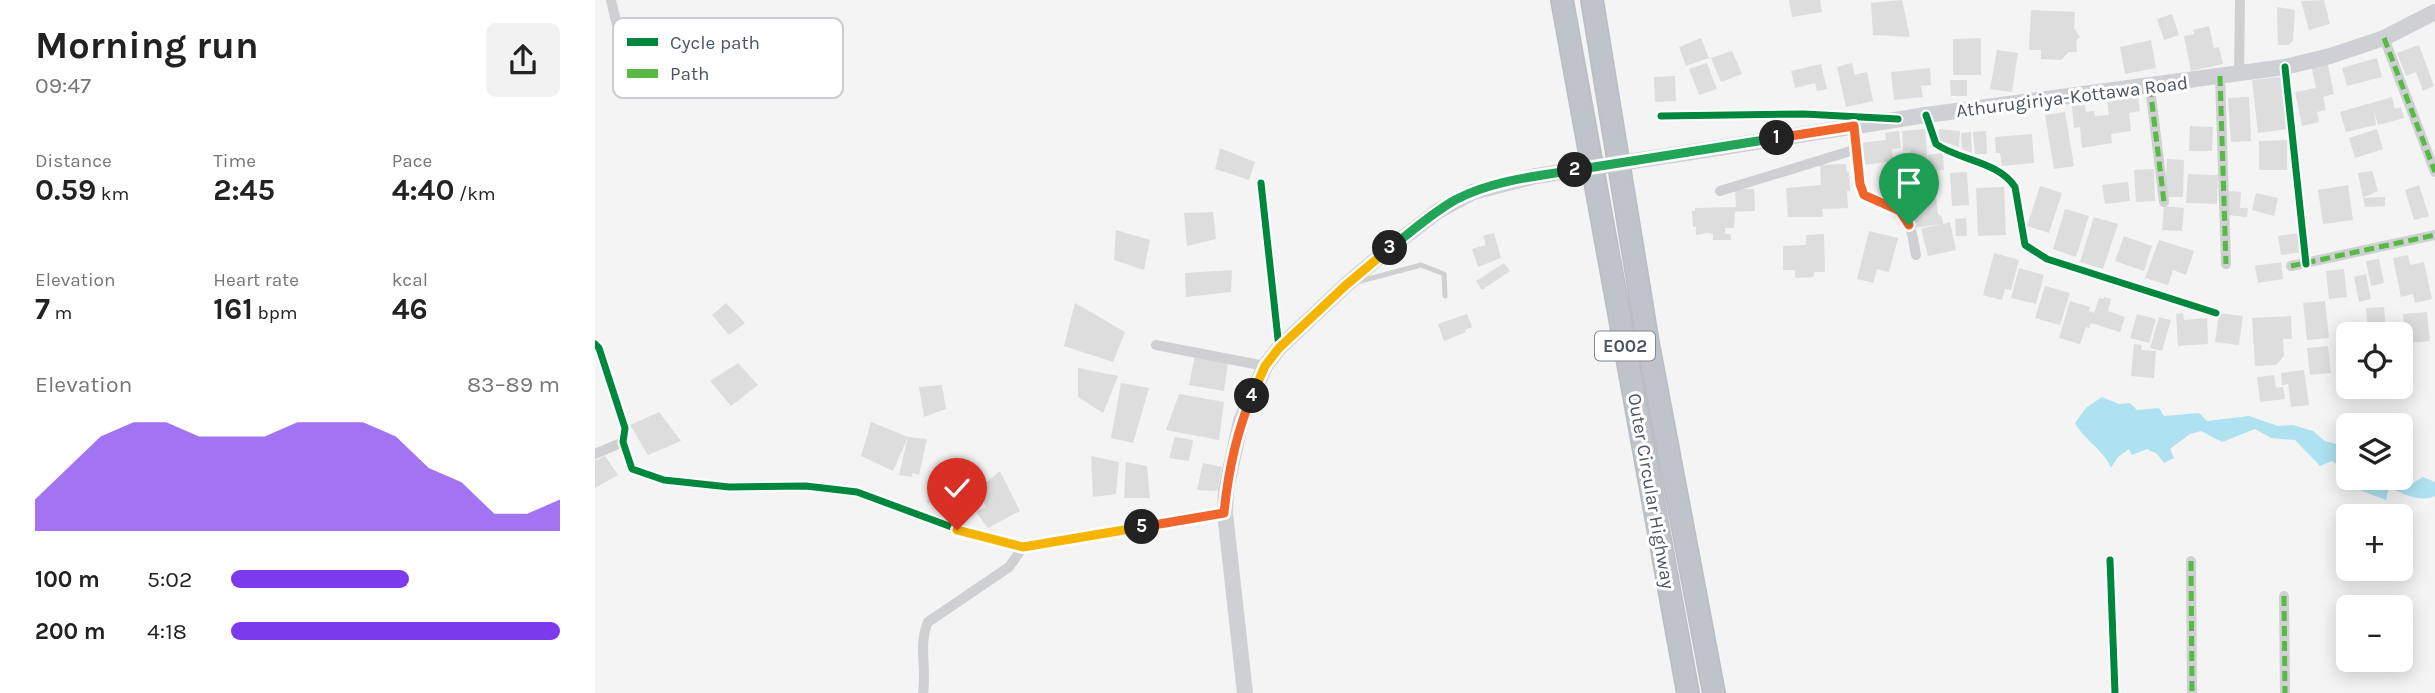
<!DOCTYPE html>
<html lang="en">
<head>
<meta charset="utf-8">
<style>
  :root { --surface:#fff; --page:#f2f2f2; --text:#222; --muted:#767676; --accent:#7c3aed }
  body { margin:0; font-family:Karla,sans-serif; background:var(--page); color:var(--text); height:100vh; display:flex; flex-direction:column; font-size:26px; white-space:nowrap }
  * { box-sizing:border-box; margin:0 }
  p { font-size:23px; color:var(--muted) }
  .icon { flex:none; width:38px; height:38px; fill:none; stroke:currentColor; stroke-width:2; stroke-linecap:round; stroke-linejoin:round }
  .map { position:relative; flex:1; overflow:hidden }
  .side { display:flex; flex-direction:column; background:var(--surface); width:595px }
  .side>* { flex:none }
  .tools { position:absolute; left:1741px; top:322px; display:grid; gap:14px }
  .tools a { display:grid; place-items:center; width:77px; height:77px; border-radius:10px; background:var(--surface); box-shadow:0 4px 18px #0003; font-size:35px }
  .pin { position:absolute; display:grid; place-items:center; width:60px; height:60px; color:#fff; margin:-72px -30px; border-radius:50% 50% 50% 0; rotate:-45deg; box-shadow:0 0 7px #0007 }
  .pin .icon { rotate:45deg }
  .km { position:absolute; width:35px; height:35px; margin:-18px; border-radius:50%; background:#222; color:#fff; font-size:19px; line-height:35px; text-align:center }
  .round { display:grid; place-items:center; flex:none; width:74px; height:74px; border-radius:10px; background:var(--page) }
  .summary { display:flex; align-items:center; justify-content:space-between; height:119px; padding:0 35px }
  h1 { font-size:38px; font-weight:700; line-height:52px }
  .stats { display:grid; grid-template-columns:repeat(3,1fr); gap:10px; height:119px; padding:7px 35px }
  .stats div { display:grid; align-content:center }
  .stats b { font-size:30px; font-weight:700 }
  .stats small { font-size:19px; font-weight:400 }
  .stats p { font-size:19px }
  .chart { height:196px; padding:14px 35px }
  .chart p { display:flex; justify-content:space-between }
  .chart svg { width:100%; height:126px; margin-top:7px; fill:var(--accent); opacity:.7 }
  ul { padding:0 35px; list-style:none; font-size:23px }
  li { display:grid; grid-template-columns:112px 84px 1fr; align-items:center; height:52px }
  li i { height:18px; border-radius:9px; background:var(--accent) }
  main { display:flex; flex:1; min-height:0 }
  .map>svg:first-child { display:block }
  .water { fill:#aee2f0 }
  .building { fill:#ddddde }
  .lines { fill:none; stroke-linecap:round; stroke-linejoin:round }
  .highway-casing { stroke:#b9bec3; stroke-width:24 }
  .lane { stroke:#ced0d2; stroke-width:5 }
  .street { stroke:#ced0d2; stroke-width:10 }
  .secondary { stroke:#ced0d4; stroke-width:16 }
  .highway { stroke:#bec4c9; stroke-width:21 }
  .secondary-bridge { stroke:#ced0d4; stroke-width:16 }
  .quiet { stroke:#58b947; stroke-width:5; stroke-dasharray:10 5; stroke-linecap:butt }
  .cycleway-casing { stroke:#fff; stroke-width:11 }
  .cycleway { stroke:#00873e; stroke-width:7 }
  .split-1-casing { stroke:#fff; stroke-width:14 }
  .split-2-casing { stroke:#fff; stroke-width:14 }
  .split-3-casing { stroke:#fff; stroke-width:14 }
  .split-4-casing { stroke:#fff; stroke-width:14 }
  .split-5-casing { stroke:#fff; stroke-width:14 }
  .split-6-casing { stroke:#fff; stroke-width:14 }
  .split-1 { stroke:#f0652b; stroke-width:9 }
  .split-2 { stroke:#22a559; stroke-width:9 }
  .split-3 { stroke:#22a559; stroke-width:9 }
  .split-4 { stroke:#f5b400; stroke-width:9 }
  .split-5 { stroke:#f0652b; stroke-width:9 }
  .split-6 { stroke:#f5b400; stroke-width:9 }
  .labels { text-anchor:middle; stroke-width:6; stroke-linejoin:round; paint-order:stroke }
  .shield { fill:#fff; stroke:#808990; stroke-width:2 }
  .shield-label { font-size:18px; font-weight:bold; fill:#4a5661 }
  .street-label { font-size:19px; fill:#4a5661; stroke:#fff }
  .key { fill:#fff; stroke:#c9ccd0; stroke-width:2 }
  .key-label { font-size:19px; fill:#4a5661 }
</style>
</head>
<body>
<main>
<section class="side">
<div class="summary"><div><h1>Morning run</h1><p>09:47</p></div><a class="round"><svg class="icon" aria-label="share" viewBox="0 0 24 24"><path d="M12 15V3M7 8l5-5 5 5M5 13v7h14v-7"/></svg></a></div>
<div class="stats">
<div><p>Distance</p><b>0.59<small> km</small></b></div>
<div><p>Time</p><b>2:45</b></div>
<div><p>Pace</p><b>4:40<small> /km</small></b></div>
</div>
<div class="stats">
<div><p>Elevation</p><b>7<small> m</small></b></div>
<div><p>Heart rate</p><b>161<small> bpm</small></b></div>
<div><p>kcal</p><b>46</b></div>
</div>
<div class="chart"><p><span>Elevation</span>83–89 m</p>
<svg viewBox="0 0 160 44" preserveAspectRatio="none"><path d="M0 44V33L10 22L20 11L30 6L40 6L50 11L60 11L70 11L80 6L90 6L100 6L110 11L120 22L130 27L140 38L150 38L160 33V44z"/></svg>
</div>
<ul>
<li><b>100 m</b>5:02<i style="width:54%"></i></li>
<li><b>200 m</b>4:18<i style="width:100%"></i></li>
</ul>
</section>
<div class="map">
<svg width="1840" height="693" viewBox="0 0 1840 693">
  <rect width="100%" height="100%" fill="#f4f4f4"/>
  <path class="water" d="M1507,397l17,7 11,-1 7,7 22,-2 5,8 35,-3 8,8 42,-5 29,10 15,-1 20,6 12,10 23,6v25l-16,-11 -12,5 -25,-26 -24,-2 -16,-9 -33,13 -21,-11 -11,3 -20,15 4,9 -10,5 -7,-9 -10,-5 -15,6 -3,-6 -11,8 -7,11c-8,-19 -26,-27 -36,-45l12,-16z
    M1828,477l12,5v14c-15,7 -32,-2 -46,-9l-3,13 -26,-10 -7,-12h45l12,7z"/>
  <path class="building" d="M1194,0h31l2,12 -30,5z
    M1307,0l8,37 -37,-2 -2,-32z
    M1729,0l6,24 -21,6 -8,-29z
    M1682,7l18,3 -2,31 -5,4h-10z
    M1436,10l44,2 -1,16 6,9 -4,4 1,11h-8l-8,8 -20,-1v-9h-12z
    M1577,14l7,21 -15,5 -7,-21z
    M1614,26l5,22 5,-1 4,17 -32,7 -7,-35 10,-2 -1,-4z
    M1106,38l8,20 -23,8 -7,-19z
    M1386,38v37h-28v-36z
    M1556,40l5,28 -31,6 -5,-27z
    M1824,45l15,41 -11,5 -7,-19 -10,4 -9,-23z
    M1402,50l21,3 -6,39 -22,-3z
    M1137,51l10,23 -21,8 -10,-24z
    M1782,58l5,19 -35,9 -5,-18z
    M1732,61l7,33 -11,3 3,13 -9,2 2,10 -17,4 -7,-34 21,-4 -5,-24z
    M1112,63l10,26 -18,6 -10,-26z
    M1257,63l3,12 12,-3 6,29 -27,6 -9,-40z
    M1226,64l6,25 -10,2 -2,-8 -20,5 -4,-17z
    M1335,68l1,17 -10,1 2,11 -29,3 -3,-28z
    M1080,76l1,25 -21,1 -1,-25z
    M1686,77l7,52 -30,4 -6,-53z
    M1355,80h17v16h-16z
    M1543,95l2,16 -11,2 2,18 -20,3 1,9 -30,5 -2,-21 -6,1 -2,-22 13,-1 1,7 8,-1 1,5 14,-1 -2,-15z
    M1654,97l2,44 -20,1 -3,-44z
    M1797,97l3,12 6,-2 3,11 -26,7 -4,-14 2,14 -30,7 -6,-20z
    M1470,112l9,54 -20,3 -9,-54z
    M1595,126l23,1 -1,24h-23z
    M1330,129l3,34 -17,2 -1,-15 -7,1 -1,-20z
    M1344,129l21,2 -1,16 -21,-7z
    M1782,129l6,20 -28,9 -6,-20z
    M1304,131l2,17 -9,1 1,12 -29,4 -3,-22 25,-3 -1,-7z
    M1391,131l1,23h-12l-2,-22z
    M1376,132l1,21 -10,-4 -1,-16z
    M1437,134l2,29 -32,3 -2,-13h-4l-1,-16z
    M1692,140v30h-28v-29z
    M625,148l35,14 -6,18 -34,-11z
    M1348,153l1,17 -14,1 -2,-16z
    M1572,159l17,1 -1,37h-18z
    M1251,164l1,8h2l1,19h-3l1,17 -26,1 1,8h-35l-2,-29 35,-3 -1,-20z
    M1559,169l1,32 -19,1 -2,-32z
    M1777,171l6,20 -15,7 22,-1v9l-20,1 -2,-9 -5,-25z
    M1372,172l2,33 -17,1 -2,-33z
    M1593,174l30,1 -1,29 -31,-1z
    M1533,182l2,19 -25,3 -3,-19z
    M1753,185l5,35 -30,4 -5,-34z
    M1824,185l10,31 -15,4 -9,-30z
    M1445,186l22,7 -13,40 -22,-7z
    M1409,187l2,48 -28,1 -2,-48z
    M1140,189h19l1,22 -20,1 -1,16h-9v6h5l1,6h-18v-6l-6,-1 -11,2v-8h-3l-1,-16h3v-3l41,-1z
    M1634,191l12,1 -1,16h8l-1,9 -21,-2z
    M1661,193l22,5 -4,18 -22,-6z
    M1341,197l2,17 4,3 1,7 7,-2 6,28 -28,6 -7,-27 19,-5 -25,4 -2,-18 9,-2 -1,-9z
    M1569,206l20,2 -2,23 -20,-1z
    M1470,209l24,7 -13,41 -23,-8z
    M618,212l3,27 -29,7 -3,-33z
    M1499,217l24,7 -15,45 -23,-7z
    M1371,218l1,18h-11l-1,-17z
    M521,230l34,10 -6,30 -30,-10z
    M1274,231l29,7 -9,34 -12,-3 -4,14 -16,-4z
    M899,233l7,25 -23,9 -6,-18 14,-4 -3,-9z
    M1704,233l3,19 -21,3 -3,-19z
    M1229,234l1,38h-11v5l-19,1v-8h-12v-24l23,-1v-10z
    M1529,236l28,10 -8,25 -29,-10z
    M1564,240l35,11 -8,24 -13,-5 -5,15 -23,-7z
    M1399,253l25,7 -8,30 -6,-1 -3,11 -19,-5z
    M1813,255l2,10 14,-3 8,37 -17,4 -2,-9 -12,3 -8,-39z
    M1784,259l5,24 -13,3 -5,-25z
    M1686,262l2,17 -25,4 -3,-17z
    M909,263l6,8 -28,19 -6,-9z
    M1424,268l25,7 -8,29 -25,-6z
    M1749,269l3,28 -18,2 -3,-28z
    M637,270l-1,22 -45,5 -1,-24z
    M1771,274l5,25 -12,3 -5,-25z
    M1450,286l25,7 -10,32 -25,-7z
    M1509,297l7,2 -3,12 17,6 -5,15 -29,-9 -2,5 -3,-1 -6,17 -21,-6 11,-37 20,6 -1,4 5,2 5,-15 5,1z
    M1730,301l4,37 -22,2 -4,-37z
    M131,303l19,20 -16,12 -17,-20z
    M480,303l50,29 -12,30 -49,-16z
    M1789,307l2,21 -18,1 -2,-21z
    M1832,312l3,29 -24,2 -3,-29z
    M1588,313l1,7 23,-2 1,26 -30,2 -2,-32z
    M1624,313l24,3 -4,29 -24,-3z
    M872,314l5,13 -7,3 1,2 -22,9 -6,-17z
    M1542,314l19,5 -7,24 -19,-5z
    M1696,316l1,23h-9l1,17 -8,9 -21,1 -3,-48z
    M1564,317l12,3 -9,31 -12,-3z
    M1539,344l8,1 -1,5 15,1 -2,27 -23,-2z
    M1733,346l3,27 -21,2 -3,-27z
    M600,355l33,7 -4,29 -35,-6z
    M143,363l20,22 -27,21 -21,-25z
    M483,368l40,8 -15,37 -25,-16z
    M1709,370l5,35 -18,2 -3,-23 -6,1 -1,-12z
    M1679,375l2,13 7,-1 2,12 -25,3 -3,-25z
    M526,383l28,5 -16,55 -22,-5z
    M347,385l4,24 -22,8 -5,-30z
    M584,394l45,8 -5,38 -53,-10z
    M64,412l22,29 -33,14 -18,-30z
    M276,422l37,15 19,2 -8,36 -7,-2v4l-13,-2 9,-38 -15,34 -32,-15z
    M580,437l18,3 -4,21 -20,-3z
    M10,456l13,19 -23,13v-27z
    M496,456l28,6 -3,32 -23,3z
    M531,462l21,4 3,32h-26z
    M608,463l19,4 -5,24 -20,-1z
    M405,471l20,40 -32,17 -12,-16 10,-5 -8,-18z
    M336,472l29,9 -7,27 -26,-5z"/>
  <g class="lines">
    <g class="highway-casing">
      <path id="highway" d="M967,0l126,693
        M997,0l56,343 66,350"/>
    </g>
    <path class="lane" d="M762,282l64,-17 23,9 1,22"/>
    <path class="street" d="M16,0l11,46
      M1789,38l51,134
      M1690,67l21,197
      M1644,75l1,-75
      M1625,76l6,188
      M1555,87l14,115
      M1331,115l10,29c24,17 62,17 79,43l10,58 22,14 169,54
      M1066,116l143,-2 75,4
      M1260,126l6,64 3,5 36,16c12,11 13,29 16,44
      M666,183l18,165
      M1125,191l137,-42
      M1696,266l144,-31
      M0,344l4,4 26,80 -2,14 9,27 32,11 65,7 77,-1 51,6 100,37 66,18 202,-34
      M561,345l109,21
      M0,454l28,-12
      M1515,560l5,133
      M1596,561l1,132
      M1689,596l1,97
      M328,693c4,-23 -5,-49 5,-71l81,-55 14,-20"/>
    <path class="secondary" d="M1123,148l208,-33 359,-48 45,-11 54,-18 51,-26
      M650,693l-20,-180 1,-24 15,-68 24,-55 14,-18 67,-63 40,-34 52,-40 35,-19 63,-16"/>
    <use href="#highway" class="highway"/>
    <path class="secondary-bridge" d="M941,176l182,-28"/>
    <path class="quiet" d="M1789,38l51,134
      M1625,76l6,188
      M1555,87l14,115
      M1696,266l144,-31
      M1596,561l1,132
      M1689,596l1,97"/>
    <g class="cycleway-casing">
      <path id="cycleway" d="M1690,67l21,197
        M1331,115l10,29c24,17 62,17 79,43l10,58 22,14 169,54
        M1066,116l143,-2 94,5
        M666,183l18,165
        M0,344l4,4 26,80 -2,14 9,27 32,11 65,7 77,-1 51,6 100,37 66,18 202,-34
        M1515,560l5,133"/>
    </g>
    <use href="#cycleway" class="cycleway"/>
  </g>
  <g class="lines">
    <g class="split-1-casing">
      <path id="split-1" d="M1182,138l77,-12 6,58 4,11 36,16 9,14"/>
    </g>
    <g class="split-2-casing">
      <path id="split-2" d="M980,170l202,-32"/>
    </g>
    <g class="split-3-casing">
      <path id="split-3" d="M795,248c21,-16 42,-35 65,-48 36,-19 80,-24 120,-30"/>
    </g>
    <g class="split-4-casing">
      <path id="split-4" d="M657,396l13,-30 14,-18 67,-63 44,-37"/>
    </g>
    <g class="split-5-casing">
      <path id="split-5" d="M547,527l82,-14c4,-40 12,-80 28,-117"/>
    </g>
    <g class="split-6-casing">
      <path id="split-6" d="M362,530l66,17 119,-20"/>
    </g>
    <use href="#split-1" class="split-1"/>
    <use href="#split-2" class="split-2"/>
    <use href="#split-3" class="split-3"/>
    <use href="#split-4" class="split-4"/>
    <use href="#split-5" class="split-5"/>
    <use href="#split-6" class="split-6"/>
  </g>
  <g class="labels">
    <rect class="shield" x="1000" y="331.5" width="60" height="29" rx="5"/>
    <g class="shield-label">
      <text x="1030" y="352">E002</text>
    </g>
    <g class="street-label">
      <text transform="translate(1477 96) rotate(-7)" y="7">Athurugiriya-Kottawa Road</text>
      <text transform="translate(1057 491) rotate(80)" y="7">Outer Circular Highway</text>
    </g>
  </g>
  <rect x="18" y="18" width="230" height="80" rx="10" class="key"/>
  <rect x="32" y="38" width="31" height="8" fill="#00873e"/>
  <rect x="32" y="69" width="31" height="9" fill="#58b947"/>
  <g class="key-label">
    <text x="75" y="49">Cycle path</text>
    <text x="75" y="80">Path</text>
  </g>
</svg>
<div class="tools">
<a><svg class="icon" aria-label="locate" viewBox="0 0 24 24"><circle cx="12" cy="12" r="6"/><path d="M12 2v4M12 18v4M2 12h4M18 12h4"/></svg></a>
<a><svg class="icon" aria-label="layers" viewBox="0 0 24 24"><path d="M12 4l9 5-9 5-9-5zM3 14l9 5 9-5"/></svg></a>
<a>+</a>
<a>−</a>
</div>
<div class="pin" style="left:1314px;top:225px;background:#1e9e55"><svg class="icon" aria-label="arrive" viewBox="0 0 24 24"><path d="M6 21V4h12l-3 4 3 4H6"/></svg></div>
<div class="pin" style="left:362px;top:530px;background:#d93025"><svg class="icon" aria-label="check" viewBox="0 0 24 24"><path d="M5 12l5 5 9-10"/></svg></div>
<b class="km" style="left:1182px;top:138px">1</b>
<b class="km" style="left:980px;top:170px">2</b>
<b class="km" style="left:795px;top:248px">3</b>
<b class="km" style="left:657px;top:396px">4</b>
<b class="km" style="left:547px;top:527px">5</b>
</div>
</main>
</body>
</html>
